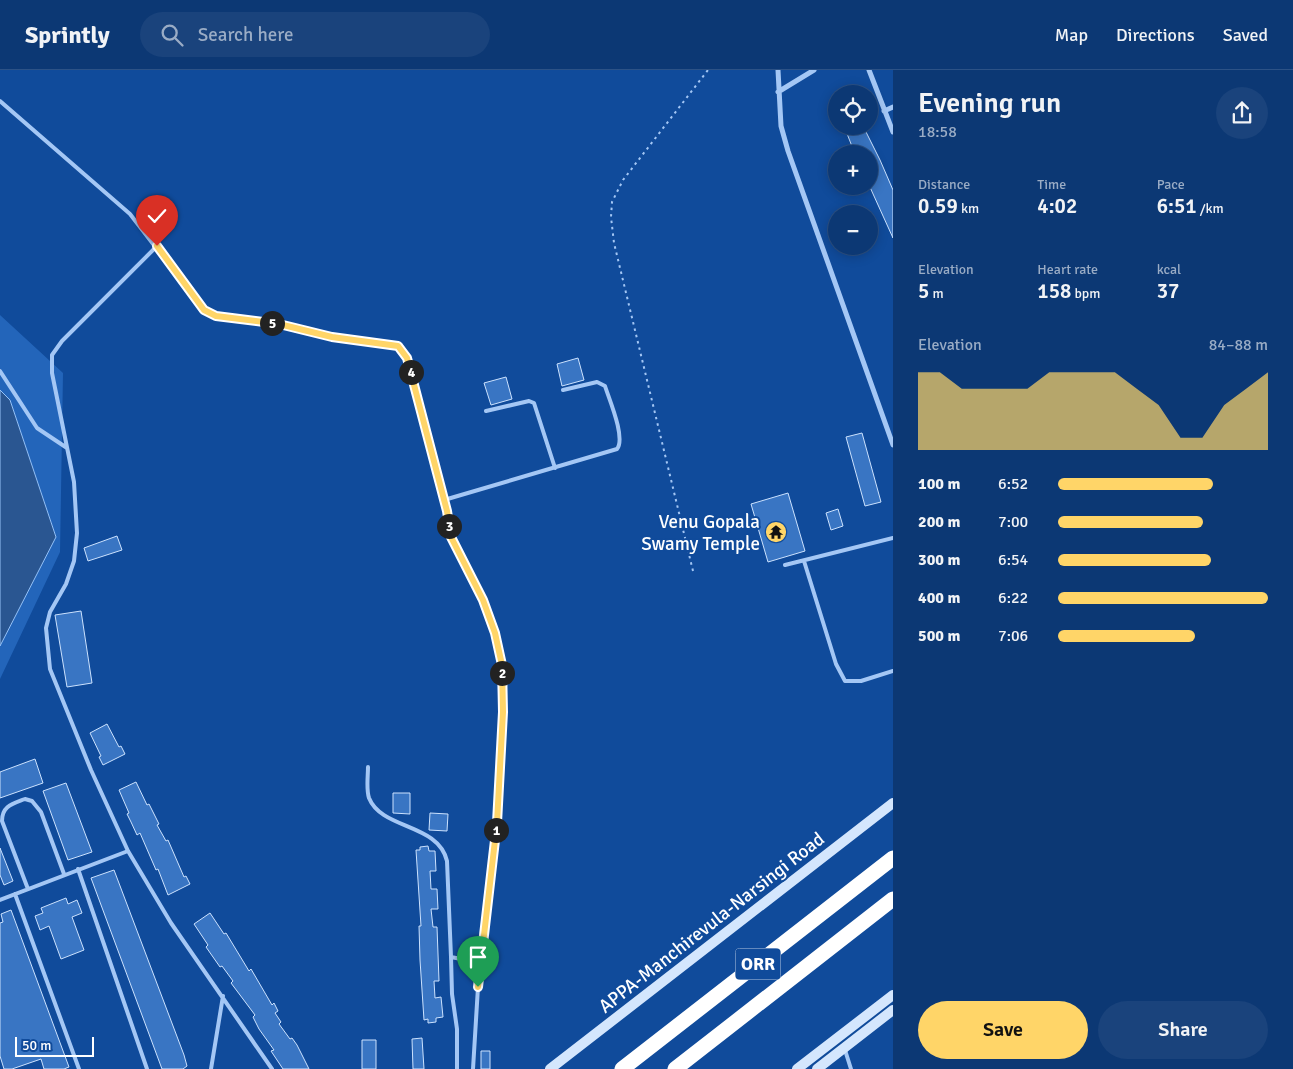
<!DOCTYPE html>
<html lang="en">
<head>
<meta charset="utf-8">
<style>
  :root { --surface:#0c3874; --page:#1a437c; --text:#f1f3f6; --muted:#9aacc5; --line:#2c5286; --accent:#ffd568 }
  body { margin:0; font-family:Signika,sans-serif; background:var(--page); color:var(--text); height:100vh; display:flex; flex-direction:column; font-size:19px; white-space:nowrap }
  * { box-sizing:border-box; margin:0 }
  p { font-size:16px; color:var(--muted) }
  .icon { flex:none; width:28px; height:28px; fill:none; stroke:currentColor; stroke-width:2; stroke-linecap:round; stroke-linejoin:round }
  .map { position:relative; flex:1; overflow:hidden }
  .details { display:flex; flex-direction:column; background:var(--surface); width:400px }
  .details>* { flex:none }
  .tools { position:absolute; left:828px; top:15px; display:grid; gap:10px }
  .tools a { display:grid; place-items:center; width:50px; height:50px; border-radius:50%; background:var(--surface); box-shadow:0 2px 12px #0003,0 0 0 1px var(--line); font-size:25px }
  .scale { position:absolute; left:15px; bottom:12px; width:79px; box-sizing:border-box; padding-left:5px; border:2px solid #fff; border-top:0; font-size:14px; line-height:18px; white-space:nowrap; color:#fff; -webkit-text-stroke:4px #104b9b; paint-order:stroke }
  .pin { position:absolute; display:grid; place-items:center; width:42px; height:42px; color:#fff; margin:-51px -21px; border-radius:50% 50% 50% 0; rotate:-45deg; box-shadow:0 0 5px #0007 }
  .pin .icon { rotate:45deg }
  .km { position:absolute; width:25px; height:25px; margin:-12px; border-radius:50%; background:#222; color:#fff; font-size:14px; line-height:25px; text-align:center }
  .round { display:grid; place-items:center; flex:none; width:52px; height:52px; border-radius:26px; background:var(--page) }
  .summary { display:flex; align-items:center; justify-content:space-between; height:85px; padding:0 25px }
  h1 { font-size:28px; font-weight:600; line-height:38px }
  .stats { display:grid; grid-template-columns:repeat(3,1fr); gap:8px; height:85px; padding:5px 25px }
  .stats div { display:grid; align-content:center }
  .stats b { font-size:21px; font-weight:600 }
  .stats small { font-size:14px; font-weight:400 }
  .stats p { font-size:14px }
  .chart { height:140px; padding:10px 25px }
  .chart p { display:flex; justify-content:space-between }
  .chart svg { width:100%; height:90px; margin-top:5px; fill:var(--accent); opacity:.7 }
  .cta { display:flex; gap:10px; margin-top:auto; padding:10px 25px }
  .cta a { flex:1; height:58px; border-radius:30px; background:var(--accent); color:#111; font-size:20px; font-weight:600; line-height:58px; text-align:center }
  .cta a+a { background:var(--page); color:var(--text) }
  ul { padding:0 25px; list-style:none; font-size:16px }
  li { display:grid; grid-template-columns:80px 60px 1fr; align-items:center; height:38px }
  li i { height:12px; border-radius:6px; background:var(--accent) }
  header { display:flex; align-items:center; gap:30px; box-sizing:border-box; height:70px; padding:0 25px; background:var(--surface); border-bottom:1px solid var(--line) }
  header strong { font-size:24px }
  nav { display:flex; gap:28px; margin-inline-start:auto; font-size:18px }
  .search { width:350px; height:45px; background:var(--page); display:flex; align-items:center; gap:12px; box-sizing:border-box; padding:0 18px; border-radius:28px; color:var(--muted); font-size:19px }
  main { display:flex; flex:1; min-height:0 }
  .map>svg:first-child { display:block }
  .green { fill:#2365ba }
  .water { fill:#2a5691; stroke:#95c2f8 }
  .building { fill:#3975c3; stroke:#cce2fe }
  .lines { fill:none; stroke-linecap:round; stroke-linejoin:round }
  .path { stroke:#a4c7f5; stroke-width:2; stroke-dasharray:2.5 4; stroke-linecap:butt }
  .lane { stroke:#a4c7f5; stroke-width:4 }
  .street { stroke:#a4c7f5; stroke-width:5 }
  .secondary { stroke:#d4e6fd; stroke-width:10 }
  .highway { stroke:#fff; stroke-width:15 }
  .route-casing { stroke:#fff; stroke-width:10 }
  .route { stroke:#ffd568; stroke-width:6 }
  .labels { text-anchor:middle; stroke-width:4; stroke-linejoin:round; paint-order:stroke }
  .shield { fill:#104b9b; stroke:#b7c9e1; stroke-width:1 }
  .shield-label { font-size:18px; font-weight:bold; fill:#fff }
  .poi-label { font-size:19px; fill:#fff; stroke:#104b9b; text-anchor:end }
  .street-label { font-size:19px; fill:#fff; stroke:#104b9b }
</style>
</head>
<body>
<header>
<strong>Sprintly</strong>
<div class="search"><svg class="icon" aria-label="search" viewBox="0 0 24 24"><circle cx="10" cy="10" r="6"/><path d="M15 15l6 6"/></svg>Search here</div>
<nav><a>Map</a><a>Directions</a><a>Saved</a></nav>
</header>
<main>
<div class="map">
<svg width="893" height="999" viewBox="0 0 893 999">
  <rect width="100%" height="100%" fill="#104b9b"/>
  <path class="green" d="M0,245l63,58 -3,179 -60,127v-33l56,-110 -46,-136 -10,-10z"/>
  <path class="water" d="M0,320l10,10 46,137 -56,109z"/>
  <path class="building" d="M844,56h19l17,34 13,30v48l-24,-53v-31h-14z
    M578,288l6,22 -22,6 -5,-22z
    M506,307l6,22 -21,6 -7,-22z
    M862,363l19,69 -16,4 -19,-69z
    M788,423l17,58 -37,11 -17,-58z
    M838,439l5,17 -12,4 -5,-17z
    M117,466l5,14 -34,11 -4,-13z
    M81,541l11,72 -25,4 -12,-72z
    M107,654l12,23 2,-1 4,8 -22,11 -4,-8 2,-1 -11,-23z
    M35,689l8,24 -43,15v-26z
    M136,712l11,23 2,-1 10,20 -2,1 9,16 2,-1 16,37 2,-1 4,8 -22,11 -10,-26 -2,1 -16,-37 -3,2 -6,-13 -4,-8 2,-1 -10,-23z
    M66,713l26,69 -24,8 -25,-69z
    M393,723h17v21l-17,-1z
    M430,743l18,1 -1,17 -18,-1z
    M428,776l1,5h6l1,20h-6l1,18h6l1,20h-7l2,18h4l2,54h-5l1,17 6,-1 2,20 -7,1v4l-8,1v-4l-4,1 -4,-60 -1,-34h2l-5,-76h4v-3z
    M0,778l13,33 -9,4 -4,-10z
    M114,800l70,185 3,11 -4,3h-21l-71,-191z
    M66,828l2,6 9,-4 5,13 -10,4 12,33 -23,9 -12,-33 -9,4 -5,-14 8,-3 -2,-5z
    M11,840l58,157 -5,2h-20l-3,-10 -29,10h-8l-4,-13v-133l3,-1 -2,-8z
    M210,843l14,21 2,-1 23,38 2,-2 21,36 2,-2 4,8 -3,2 6,9 -2,2 11,15 2,-1 5,7 12,24h-26l-12,-18 3,-1 -15,-21 -6,-12 2,-2 -24,-32 2,-2 -11,-15 -2,1 -14,-20 2,-2 -14,-21z
    M422,968l2,31h-11l-1,-30z
    M362,970h14v29h-14z
    M481,981h9v18h-9z"/>
  <g class="lines">
    <path class="path" d="M693,501l-79,-328 -3,-26 1,-15 11,-22 85,-110"/>
    <path class="lane" d="M0,31l130,113 74,96 12,6 63,8 53,13 66,9 9,12 40,153 4,26 32,63 12,33 7,32 1,47 -6,111 -19,164 -5,82
      M157,176l-95,95 -10,14v18l22,109 3,51 -3,28 -8,23 -16,28 -4,16 4,41 41,101 37,81 43,72 101,146
      M0,301l37,57 30,20
      M486,341l43,-10 5,2 21,65
      M444,430l173,-51c9,-11 -8,-50 -12,-63l-8,-4 -34,8
      M804,491l32,103 9,17h16l32,-10
      M785,495l108,-27
      M368,697c0,10 -2,22 1,31 13,32 69,25 78,63l4,96 30,6
      M78,799l69,200
      M28,819l-26,-68c0,-15 10,-17 23,-22l7,2 9,11 23,62
      M15,824l64,175
      M0,830l128,-49
      M451,887l1,37 5,35v40
      M845,980l6,19
      M211,999l12,-73"/>
    <path class="street" d="M778,0l3,56 7,25 105,294
      M869,0l24,62
      M778,22l36,-22
      M884,41l9,-4"/>
    <path class="secondary" d="M550,999l343,-266
      M797,999l96,-74
      M817,999l76,-59"/>
    <path class="highway" d="M622,999l271,-211
      M675,999l218,-170"/>
  </g>
  <g class="lines">
    <g class="route-casing">
      <path id="route" d="M157,176l47,64 12,6 63,8 53,13 66,9 9,12 40,153 4,26 32,63 12,33 7,32 1,47 -6,111 -19,164"/>
    </g>
    <use href="#route" class="route"/>
  </g>
  <defs>
    <g id="temple-disc" transform="scale(1.125)"><circle r="9.5" fill="#ffd568" stroke="#104b9b"/><path d="M0-6L5-2H3V0L6.5 2.5H4V6H1.5V3h-3V6H-4V2.5H-6.5L-3 0V-2H-5Z" fill="#111"/></g>
  </defs>
  <g fill-rule="evenodd">
    <use href="#temple-disc" x="776" y="462"/>
  </g>
  <g class="labels">
    <rect class="shield" x="735.5" y="878.5" width="45" height="31" rx="4"/>
    <g class="shield-label">
      <text x="758" y="900">ORR</text>
    </g>
    <g class="poi-label">
      <text x="760" y="458">Venu Gopala<tspan x="760" dy="22">Swamy Temple</tspan></text>
    </g>
    <g class="street-label">
      <text transform="translate(711 852) rotate(-38)" y="7">APPA-Manchirevula-Narsingi Road</text>
    </g>
  </g>
</svg>
<div class="tools">
<a><svg class="icon" aria-label="locate" viewBox="0 0 24 24"><circle cx="12" cy="12" r="6"/><path d="M12 2v4M12 18v4M2 12h4M18 12h4"/></svg></a>
<a>+</a>
<a>−</a>
</div>
<div class="scale">50 m</div>
<div class="pin" style="left:478px;top:917px;background:#1e9e55"><svg class="icon" aria-label="arrive" viewBox="0 0 24 24"><path d="M6 21V4h12l-3 4 3 4H6"/></svg></div>
<div class="pin" style="left:157px;top:176px;background:#d93025"><svg class="icon" aria-label="check" viewBox="0 0 24 24"><path d="M5 12l5 5 9-10"/></svg></div>
<b class="km" style="left:496px;top:760px">1</b>
<b class="km" style="left:502px;top:603px">2</b>
<b class="km" style="left:449px;top:456px">3</b>
<b class="km" style="left:411px;top:302px">4</b>
<b class="km" style="left:272px;top:253px">5</b>
</div>
<section class="details">
<div class="summary"><div><h1>Evening run</h1><p>18:58</p></div><a class="round"><svg class="icon" aria-label="share" viewBox="0 0 24 24"><path d="M12 15V3M7 8l5-5 5 5M5 13v7h14v-7"/></svg></a></div>
<div class="stats">
<div><p>Distance</p><b>0.59<small> km</small></b></div>
<div><p>Time</p><b>4:02</b></div>
<div><p>Pace</p><b>6:51<small> /km</small></b></div>
</div>
<div class="stats">
<div><p>Elevation</p><b>5<small> m</small></b></div>
<div><p>Heart rate</p><b>158<small> bpm</small></b></div>
<div><p>kcal</p><b>37</b></div>
</div>
<div class="chart"><p><span>Elevation</span>84–88 m</p>
<svg viewBox="0 0 160 44" preserveAspectRatio="none"><path d="M0 44V6L10 6L20 14L30 14L40 14L50 14L60 6L70 6L80 6L90 6L100 14L110 22L120 38L130 38L140 22L150 14L160 6V44z"/></svg>
</div>
<ul>
<li><b>100 m</b>6:52<i style="width:74%"></i></li>
<li><b>200 m</b>7:00<i style="width:69%"></i></li>
<li><b>300 m</b>6:54<i style="width:73%"></i></li>
<li><b>400 m</b>6:22<i style="width:100%"></i></li>
<li><b>500 m</b>7:06<i style="width:65%"></i></li>
</ul>
<div class="cta"><a>Save</a><a>Share</a></div>
</section>
</main>
</body>
</html>
